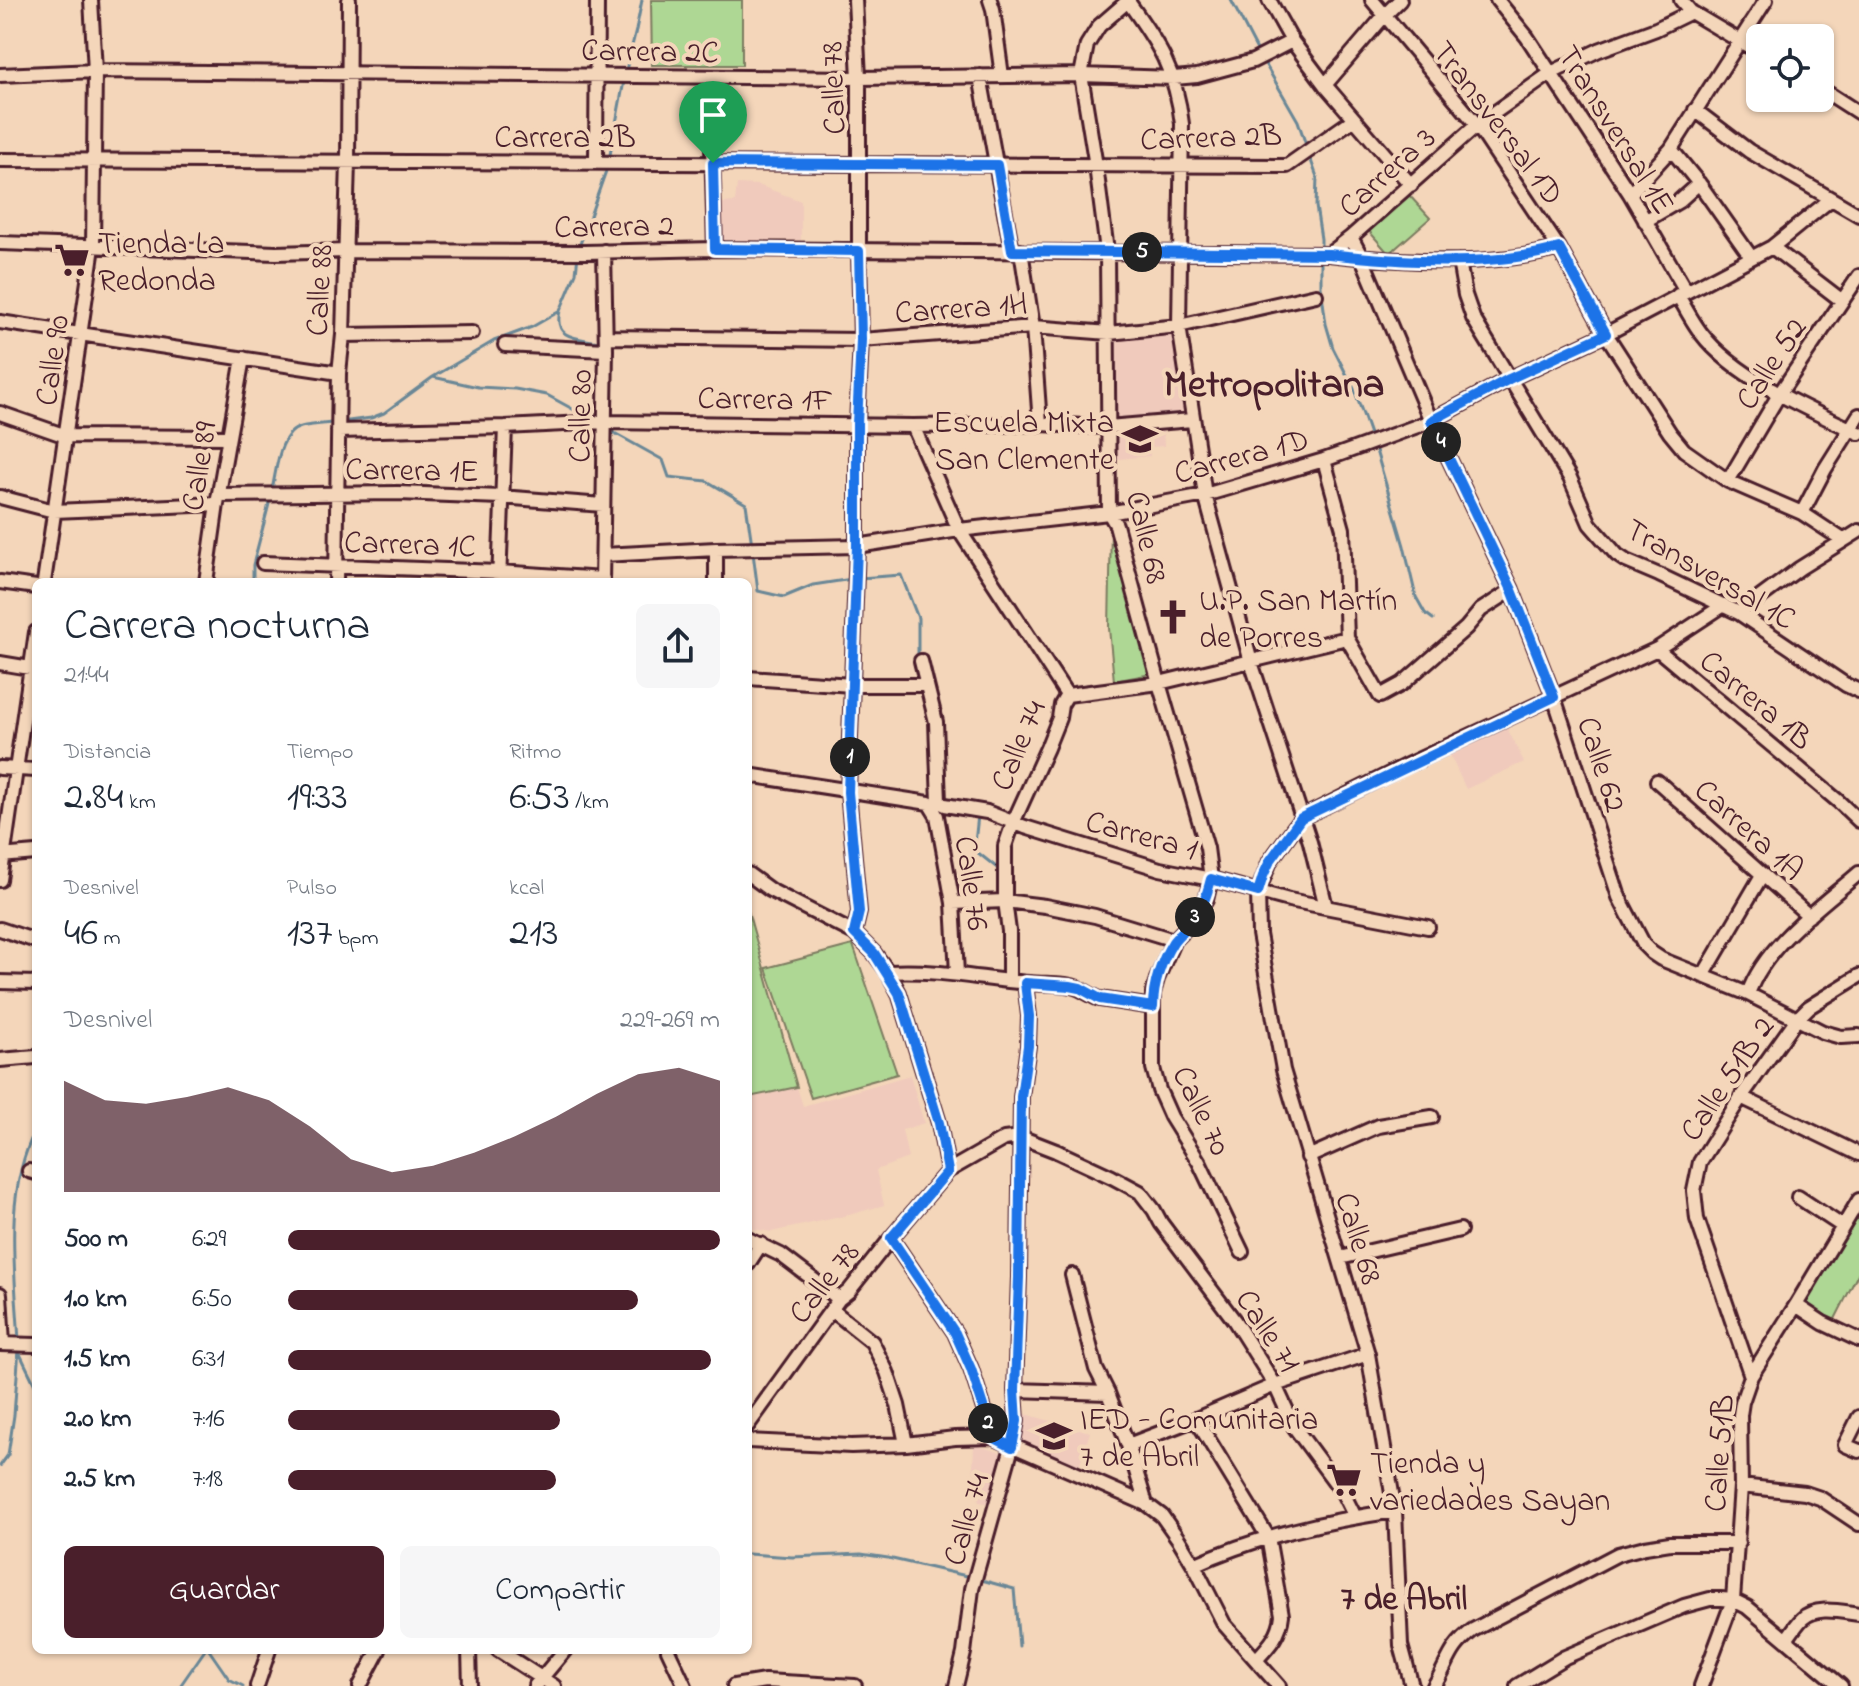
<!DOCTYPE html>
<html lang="es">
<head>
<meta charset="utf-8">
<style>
  :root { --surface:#fff; --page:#f6f6f7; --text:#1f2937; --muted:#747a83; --accent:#4a1f2b }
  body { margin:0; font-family:"Indie Flower",sans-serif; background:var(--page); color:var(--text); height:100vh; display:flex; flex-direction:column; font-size:30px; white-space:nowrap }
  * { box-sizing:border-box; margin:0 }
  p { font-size:26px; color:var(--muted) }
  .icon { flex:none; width:44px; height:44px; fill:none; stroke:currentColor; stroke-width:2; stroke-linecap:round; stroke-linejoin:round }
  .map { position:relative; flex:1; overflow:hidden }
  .drawer { position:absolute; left:32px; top:578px; width:720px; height:1076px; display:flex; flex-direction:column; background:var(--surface); border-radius:12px; box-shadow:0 2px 6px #0004 }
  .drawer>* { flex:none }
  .tools { position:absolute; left:1746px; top:24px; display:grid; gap:16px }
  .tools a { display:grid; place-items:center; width:88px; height:88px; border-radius:12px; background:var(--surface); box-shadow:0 2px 6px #0004; font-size:40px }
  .pin { position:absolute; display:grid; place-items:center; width:68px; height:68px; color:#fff; margin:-82px -34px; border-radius:50% 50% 50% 0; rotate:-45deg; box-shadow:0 0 8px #0007 }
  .pin .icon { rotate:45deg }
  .km { position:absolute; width:40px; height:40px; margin:-20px; border-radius:50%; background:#222; color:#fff; font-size:22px; line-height:40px; text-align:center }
  .round { display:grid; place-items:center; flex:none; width:84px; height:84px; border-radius:12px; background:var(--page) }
  .overview { display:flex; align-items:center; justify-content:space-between; height:136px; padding:0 32px }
  h1 { font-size:44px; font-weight:600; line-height:60px }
  .stats { display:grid; grid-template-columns:repeat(3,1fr); gap:12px; height:136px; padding:8px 32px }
  .stats div { display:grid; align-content:center }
  .stats b { font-size:40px; font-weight:600 }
  .stats small { font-size:22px; font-weight:400 }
  .stats p { font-size:22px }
  .chart { height:224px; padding:16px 32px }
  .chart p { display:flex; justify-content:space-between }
  .chart svg { width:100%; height:144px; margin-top:8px; fill:var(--accent); opacity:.7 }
  .cta { display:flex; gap:16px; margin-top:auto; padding:16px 32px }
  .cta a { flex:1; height:92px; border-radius:12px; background:var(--accent); color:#fff; font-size:32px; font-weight:600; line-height:92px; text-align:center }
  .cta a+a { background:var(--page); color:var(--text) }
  ul { padding:0 32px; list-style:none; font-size:26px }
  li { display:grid; grid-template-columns:128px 96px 1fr; align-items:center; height:60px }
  li i { height:20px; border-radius:10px; background:var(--accent) }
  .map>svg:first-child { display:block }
  .built { fill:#f0cabc }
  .green { fill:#aed794; stroke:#7c7b60; stroke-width:2 }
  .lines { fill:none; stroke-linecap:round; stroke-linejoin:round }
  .stream { stroke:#6a8796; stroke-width:3 }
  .minor-casing { stroke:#4a1f2b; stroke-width:18 }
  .minor { stroke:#f4d6ba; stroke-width:12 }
  .route-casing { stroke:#fff; stroke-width:16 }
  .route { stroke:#1a73e8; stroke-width:10 }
  .labels { text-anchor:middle; stroke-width:8; stroke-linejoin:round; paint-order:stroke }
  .street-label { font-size:32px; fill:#4a1f2b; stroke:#f4d6ba }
  .poi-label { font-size:32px; fill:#4a1f2b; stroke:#f4d6ba; text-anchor:start }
  .neighbourhood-label { font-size:34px; font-weight:bold; fill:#4a1f2b; stroke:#f4d6ba }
  .district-label { font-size:40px; font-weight:bold; fill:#4a1f2b; stroke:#f4d6ba }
</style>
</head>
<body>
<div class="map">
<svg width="1859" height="1686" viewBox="0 0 1859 1686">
  <rect width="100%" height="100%" fill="#f4d6ba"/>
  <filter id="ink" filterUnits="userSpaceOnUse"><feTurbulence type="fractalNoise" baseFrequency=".0125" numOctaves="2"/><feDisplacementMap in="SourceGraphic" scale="16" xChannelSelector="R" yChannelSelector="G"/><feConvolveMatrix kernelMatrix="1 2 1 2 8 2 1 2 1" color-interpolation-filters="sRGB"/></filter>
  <g filter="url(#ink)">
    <path class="built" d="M737,184l21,1 43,16v39h-78v-37l12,-1z
      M1173,332l14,83 -72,7 -1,-84z
      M1163,429l1,17 -14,1v9l-32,3 -2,-27z
      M1505,724l19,38 -58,27 -18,-38z
      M910,1075l14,48 -22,7 6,28 -32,12 8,35 -35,10 -78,17 -23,-4v-132l49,-9 6,19z
      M1022,1413l68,19 -11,35 -61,-27z
      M974,1445l30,8 -11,51 -14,-2 -6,-35z"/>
    <path class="green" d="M651,0h91v65h-90z
      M1409,195l21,23 -41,36 -21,-24z
      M1111,527l40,147 -37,7 -5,-53z
      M748,911l49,176 -48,10 -1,-1z
      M853,945l44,129 -86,24 -45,-130z
      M1859,1208v64l-26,51 -31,-18z"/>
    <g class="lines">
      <path class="stream" d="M1231,0l27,52
        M1264,62l34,59 9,27
        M626,70l10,-40 6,-30
        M1309,155l8,22 -1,29 5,33v11
        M609,160l15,-79
        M579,247l28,-79
        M1321,257v30l5,37 7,24 21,41 18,51
        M560,311c-7,28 17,27 38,31
        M433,377l45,10 37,2 32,6 42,23
        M341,422l30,-4 13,-5 49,-36 61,-36 38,-14 28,-16 16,-38 2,-18
        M609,430l54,30 6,17 38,4 39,23 6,41
        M1375,447l29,99 12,51 9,16 8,6
        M272,489c5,-19 6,-56 29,-62 10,-3 22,-3 32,-4
        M753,553l5,38 26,6 29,-12 39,-6
        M860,578l41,-3 17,43v41
        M253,582v-17l17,-65
        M939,810l20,3
        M978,815l-3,28 2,9 24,19
        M19,1341c-4,-69 -16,-148 17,-212
        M20,1354l16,33
        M0,1466l8,-11 6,-40 5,-66
        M748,1554l44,3 69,-3 27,4 83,19
        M978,1579l36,10 5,57
        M209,1650l20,29 14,7
        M180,1686l25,-36"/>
      <g class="minor-casing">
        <path id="minor" d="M990,0l3,9 9,67
          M1127,0c31,43 49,70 55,124l-3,202 26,169 46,167 59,180 16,65
          M1129,0l-30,26 -12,19 -6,30 15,91 11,85 2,262 7,12 43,158 48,165 4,31 -5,21 -14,22 -18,18 -17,39 -4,14v75l6,22 12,27 28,45 43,90
          M1269,0l23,41 33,44 86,100
          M1372,0l105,125 82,123 47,86 64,99 14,17 44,31 74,32 41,27
          M1497,0l30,37 103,157 56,97
          M1681,0l10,12 69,41
          M0,75l95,-4 764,7 222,-3 93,3 23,-2 56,-15 39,-20
          M980,76l32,175
          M710,77l5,172
          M1325,85l59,-69 16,-16
          M1820,88l39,25
          M1695,110l54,41 110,64
          M1671,149l30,37 50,71
          M0,160l1287,6 67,-47
          M596,161l1,-161
          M1630,194l41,-45 95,-149
          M1645,221l34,-20 20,-18
          M1351,237l11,21 69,163 81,169 42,107 65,200 25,48 8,8 9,6 87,35 75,38 18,5 18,-1
          M0,243l276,10 70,-2 239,1 130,-3 614,5 22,-17 126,-112 74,-52 48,-23 57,-21 35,-17
          M1772,247l69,53
          M1021,251l12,76 7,97
          M1329,254c70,8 162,14 230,-6
          M1459,261l6,34 8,23 97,160 20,46 27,31 9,6 33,14 80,38 107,72 13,6
          M1678,295c7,13 14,26 23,38 33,44 108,77 158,100
          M0,322l339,51
          M343,335l129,-2
          M606,337l255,3 172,-13 76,6 70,-7 137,-31
          M505,345l101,5
          M0,413l66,23 162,1
          M913,426l46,104 108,165
          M338,431l167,-4 99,-5 309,4 127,-2 68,3 84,-7
          M1324,460l19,69 4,109 33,58 22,-12 64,-56 15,-18 31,-20
          M1728,481l52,-88 79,-117
          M219,495l179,-2 103,4 102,8
          M0,497l54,14 163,-7
          M1802,513l23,-44 34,-54
          M716,549v33
          M603,555l113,-6 141,-3 102,-16 150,-17 96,-18 119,-35 107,-39 78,-42 97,-45 166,-87 59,-48
          M263,563l236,9 104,7
          M0,582l36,5
          M44,582l49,-335 2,-176 -4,-71
          M206,582l11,-78 26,-146
          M336,582l3,-209 4,-38 5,-173 1,-162
          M499,582l6,-155
          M602,582l4,-232 -2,-99
          M1739,613l61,-45 59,-37
          M1657,649l181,152 21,20
          M921,661l15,61 3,80 6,3 42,7 38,15 135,42 51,10 78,21 139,27
          M0,663l36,6
          M748,678l104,7h74
          M1067,695l92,-12 188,-45
          M0,768l36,2
          M748,775l181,28 8,13 16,87 4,70
          M1657,781l152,135
          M0,856l36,-3
          M748,874l22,16 84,43 20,20 14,19 11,21 40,130 9,48
          M0,880l36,-248
          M953,903l52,-2 40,5 50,10 79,24
          M0,929l36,12
          M854,933l5,-21 -11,-120 9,-246v-122l4,-84 -2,-89v-173l-4,-78
          M888,972c50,-3 92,7 141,11 16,2 33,-1 49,5 7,3 14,8 22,11l53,8
          M1703,976l59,-101
          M1009,980v-49l-4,-30v-55l8,-23 34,-75 12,-30 2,-13 6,-10
          M0,982l36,1
          M1748,994c17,-49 73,-88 111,-121
          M0,1060l36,-3
          M1741,1097l118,57
          M1308,1157l70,-31 54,-9
          M29,1171l7,2
          M1798,1197l44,29
          M891,1238l64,95 16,36 22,68
          M748,1239l33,16 58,44
          M1340,1258l120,-28
          M748,1264l13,-20
          M1072,1275l24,94 12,24 20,52 18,59
          M0,1294l3,50
          M1796,1305l27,18 36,17
          M832,1310l40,32 15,30 11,33 8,39
          M0,1344l36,1
          M1751,1376l-54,-157 -3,-28 6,-29 41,-65 55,-77 13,-13 50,-31
          M1015,1390l93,3
          M1859,1417l-14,28 14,6
          M1196,1419l72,118 14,78c-2,20 -13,31 -26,45
          M748,1425l91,-126 10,-8 42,-53 57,-67 56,-32 16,-2 36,14 56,26 28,15 14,18 7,13 73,97 41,65 20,43 48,65 12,24
          M748,1441l103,5 55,-2 49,-6 38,-1 153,67 16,12 17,24 15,25 30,59 55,62
          M1128,1445l68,-26 79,-34 93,-31
          M1741,1486l64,7 15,5 39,26
          M1194,1565c64,-29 131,-44 201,-54
          M1786,1640c5,-7 10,-15 16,-21 14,-14 40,-7 57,-5
          M469,1650l1,36
          M498,1650l56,36
          M668,1650l17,36
          M257,1686l12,-36
          M360,1686l19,-36
          M535,1686l30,-36
          M734,1686l31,-5 90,5
          M956,1686l8,-33 8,-64 40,-142 5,-26 -2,-31 4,-113 2,-180 7,-51 1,-30 -4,-33
          M1412,1686l-11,-41 -6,-134 -27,-157 -85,-284 -24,-136 -1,-42 12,-31 31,-43 104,-52 252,-117 67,-44
          M1434,1686c16,-25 14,-37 39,-56l145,-76 27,-7 25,-4h68
          M1517,1686l48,-29 119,-51 26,-7h11l12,1 14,7 94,79
          M1701,1686l32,-86 8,-114 -1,-71 2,-13 9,-26 45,-71 63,-105"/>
      </g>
      <use href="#minor" class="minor"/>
    </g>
  </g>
  <g class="lines" filter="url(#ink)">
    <g class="route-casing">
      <path id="route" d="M713,163l284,2 15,86 317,3c70,8 163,14 230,-6l47,86 -97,45 -78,42 81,169 42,107 -253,121 -31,43 -7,15 -5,16 -47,-13c-4,16 -9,31 -21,44 -5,7 -12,12 -17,19 -12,19 -20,43 -20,65l-53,-8 -20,-11 -10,-2 -45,-3 4,33 -1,30 -7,51 -2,180 -4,113 2,31 -5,26 -19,-10 -22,-68 -16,-36 -64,-95 57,-67 -9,-48 -40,-130 -25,-40 -20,-20 5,-21 -11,-120 9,-246v-122l4,-84 -2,-89 -144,-2z"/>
    </g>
    <use href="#route" class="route"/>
  </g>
  <defs>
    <g id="supermarket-bare" transform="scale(2.76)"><path d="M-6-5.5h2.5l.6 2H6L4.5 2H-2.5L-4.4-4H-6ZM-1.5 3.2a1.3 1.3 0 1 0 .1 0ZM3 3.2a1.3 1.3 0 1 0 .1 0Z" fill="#4a1f2b" stroke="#f4d6ba" stroke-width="2.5" paint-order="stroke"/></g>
    <g id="school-bare" transform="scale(2.76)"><path d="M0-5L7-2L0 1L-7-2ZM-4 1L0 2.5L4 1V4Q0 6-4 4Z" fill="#4a1f2b" stroke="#f4d6ba" stroke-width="2.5" paint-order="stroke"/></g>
    <g id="church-bare" transform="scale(2.76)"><path d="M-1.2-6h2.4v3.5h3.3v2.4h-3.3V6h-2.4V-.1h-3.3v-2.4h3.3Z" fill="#4a1f2b" stroke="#f4d6ba" stroke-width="2.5" paint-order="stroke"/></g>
  </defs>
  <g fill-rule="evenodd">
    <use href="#supermarket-bare" x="72" y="260"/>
    <use href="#school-bare" x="1140" y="439"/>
    <use href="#church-bare" x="1173" y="617"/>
    <use href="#school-bare" x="1054" y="1436"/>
    <use href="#supermarket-bare" x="1344" y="1480"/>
  </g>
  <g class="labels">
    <g class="street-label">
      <text transform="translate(650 50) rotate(1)" y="11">Carrera 2C</text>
      <text transform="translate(832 88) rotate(-92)" y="11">Calle 78</text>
      <text transform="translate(1499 122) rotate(53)" y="11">Transversal 1D</text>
      <text transform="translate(1617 129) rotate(58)" y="11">Transversal 1E</text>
      <text x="565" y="147">Carrera 2B</text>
      <text transform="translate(1211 136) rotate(-2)" y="11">Carrera 2B</text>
      <text transform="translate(1386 171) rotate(-42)" y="11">Carrera 3</text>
      <text transform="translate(614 225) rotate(-1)" y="11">Carrera 2</text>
      <text transform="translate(318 290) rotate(-87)" y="11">Calle 88</text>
      <text transform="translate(961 307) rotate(-4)" y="11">Carrera 1H</text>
      <text transform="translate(51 360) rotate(-82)" y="11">Calle 90</text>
      <text transform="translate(1770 363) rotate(-57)" y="11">Calle 52</text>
      <text transform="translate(765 398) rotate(1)" y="11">Carrera 1F</text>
      <text transform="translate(579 416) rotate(-89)" y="11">Calle 80</text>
      <text transform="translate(1241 455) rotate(-15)" y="11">Carrera 1D</text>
      <text transform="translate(198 466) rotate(-81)" y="11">Calle 89</text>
      <text transform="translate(412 469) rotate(1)" y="11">Carrera 1E</text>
      <text transform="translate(1148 537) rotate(77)" y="11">Calle 68</text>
      <text transform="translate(410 543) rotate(2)" y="11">Carrera 1C</text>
      <text transform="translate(1711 573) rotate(30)" y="11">Transversal 1C</text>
      <text transform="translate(1757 699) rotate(40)" y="11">Carrera 1B</text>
      <text transform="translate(1017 745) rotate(-67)" y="11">Calle 74</text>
      <text transform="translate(1603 764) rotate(72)" y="11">Calle 62</text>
      <text transform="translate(1750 829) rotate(42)" y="11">Carrera 1A</text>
      <text transform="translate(1142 834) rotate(15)" y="11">Carrera 1</text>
      <text transform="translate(973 883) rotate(82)" y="11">Calle 76</text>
      <text transform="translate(1726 1078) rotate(-56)" y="11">Calle 51B 2</text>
      <text transform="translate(1203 1110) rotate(64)" y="11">Calle 70</text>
      <text transform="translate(1360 1238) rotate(73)" y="11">Calle 68</text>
      <text transform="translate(823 1282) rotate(-52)" y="11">Calle 78</text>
      <text transform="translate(1269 1330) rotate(57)" y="11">Calle 71</text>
      <text transform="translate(1718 1453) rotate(-86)" y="11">Calle 51B</text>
      <text transform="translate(965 1519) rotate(-74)" y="11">Calle 74</text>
    </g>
    <g class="poi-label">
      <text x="98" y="253">Tienda La<tspan x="98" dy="37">Redonda</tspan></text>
      <text x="1114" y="432" text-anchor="end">Escuela Mixta<tspan x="1114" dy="37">San Clemente</tspan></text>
      <text x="1199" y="610">U.P. San Martín<tspan x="1199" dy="37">de Porres</tspan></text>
      <text x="1080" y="1429">IED - Comunitaria<tspan x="1080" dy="37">7 de Abril</tspan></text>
      <text x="1370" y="1473">Tienda y<tspan x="1370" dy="37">variedades Sayan</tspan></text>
    </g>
    <g class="neighbourhood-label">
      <text x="1404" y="1609">7 de Abril</text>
    </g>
    <g class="district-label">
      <text x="1274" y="396">Metropolitana</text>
    </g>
  </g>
</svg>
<div class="tools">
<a><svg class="icon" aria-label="locate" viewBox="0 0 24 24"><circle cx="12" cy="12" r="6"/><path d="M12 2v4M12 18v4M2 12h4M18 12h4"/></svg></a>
</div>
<div class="pin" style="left:713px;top:163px;background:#1e9e55"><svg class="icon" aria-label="arrive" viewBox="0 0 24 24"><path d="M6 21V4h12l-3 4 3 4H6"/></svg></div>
<b class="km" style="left:850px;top:757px">1</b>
<b class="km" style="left:988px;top:1423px">2</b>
<b class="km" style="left:1195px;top:917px">3</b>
<b class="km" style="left:1441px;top:442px">4</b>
<b class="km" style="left:1142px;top:252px">5</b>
<section class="drawer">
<div class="overview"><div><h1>Carrera nocturna</h1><p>21:44</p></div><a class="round"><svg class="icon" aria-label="share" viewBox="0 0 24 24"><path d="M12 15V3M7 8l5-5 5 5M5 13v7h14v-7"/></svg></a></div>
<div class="stats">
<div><p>Distancia</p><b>2.84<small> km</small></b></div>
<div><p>Tiempo</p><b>19:33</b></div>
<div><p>Ritmo</p><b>6:53<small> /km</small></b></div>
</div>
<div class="stats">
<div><p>Desnivel</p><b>46<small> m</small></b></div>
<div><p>Pulso</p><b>137<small> bpm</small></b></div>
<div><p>kcal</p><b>213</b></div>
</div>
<div class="chart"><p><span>Desnivel</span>229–269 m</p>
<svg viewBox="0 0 160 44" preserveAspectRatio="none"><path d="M0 44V10L10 16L20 17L30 15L40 12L50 16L60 24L70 34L80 38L90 36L100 32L110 27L120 21L130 14L140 8L150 6L160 10V44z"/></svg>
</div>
<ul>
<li><b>500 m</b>6:29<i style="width:100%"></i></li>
<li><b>1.0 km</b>6:50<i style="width:81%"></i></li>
<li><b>1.5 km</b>6:31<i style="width:98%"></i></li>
<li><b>2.0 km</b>7:16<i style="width:63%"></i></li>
<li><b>2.5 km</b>7:18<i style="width:62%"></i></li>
</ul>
<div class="cta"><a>Guardar</a><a>Compartir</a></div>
</section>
</div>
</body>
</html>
